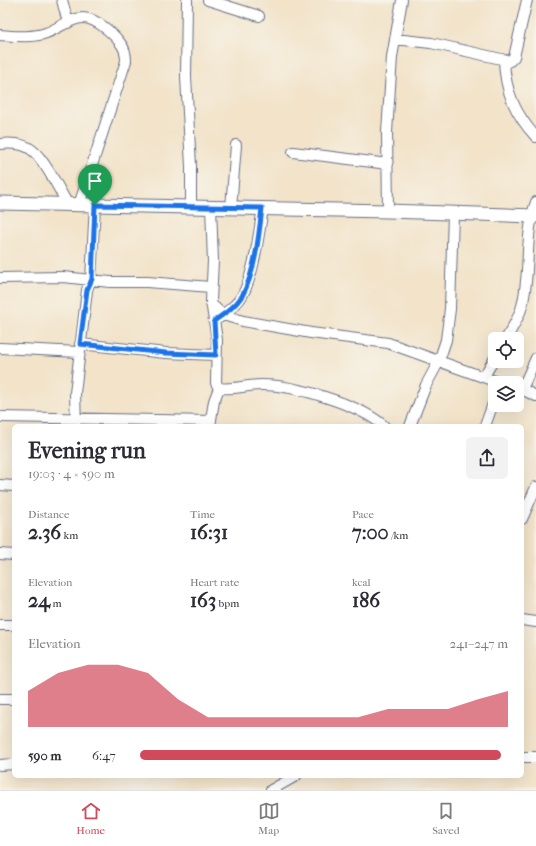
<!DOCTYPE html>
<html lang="en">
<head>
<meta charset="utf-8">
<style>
  :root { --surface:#fff; --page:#f2f2f3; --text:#2b2b33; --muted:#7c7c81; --line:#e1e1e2; --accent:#d1495b }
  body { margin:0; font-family:"IM FELL French Canon",serif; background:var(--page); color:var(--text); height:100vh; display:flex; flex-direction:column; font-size:15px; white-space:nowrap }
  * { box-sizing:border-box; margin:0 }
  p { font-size:13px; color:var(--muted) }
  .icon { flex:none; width:22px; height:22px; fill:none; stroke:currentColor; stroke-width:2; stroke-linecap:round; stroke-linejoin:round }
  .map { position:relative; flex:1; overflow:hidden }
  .side { position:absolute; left:12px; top:424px; width:512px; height:354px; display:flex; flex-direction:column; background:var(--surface); border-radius:6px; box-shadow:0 4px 16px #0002 }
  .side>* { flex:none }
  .buttons { position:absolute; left:488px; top:332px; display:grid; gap:8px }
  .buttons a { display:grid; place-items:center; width:36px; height:36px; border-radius:6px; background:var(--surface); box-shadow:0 4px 16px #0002; font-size:20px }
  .pin { position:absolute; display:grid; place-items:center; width:34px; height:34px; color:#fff; margin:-41px -17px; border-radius:50% 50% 50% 0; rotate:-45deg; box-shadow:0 0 4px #0007 }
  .pin .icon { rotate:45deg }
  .round { display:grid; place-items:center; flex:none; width:42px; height:42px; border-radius:6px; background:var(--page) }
  .headline { display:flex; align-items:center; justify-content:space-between; height:68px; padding:0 16px }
  h1 { font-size:22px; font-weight:800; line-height:30px }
  .metrics { display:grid; grid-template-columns:repeat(3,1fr); gap:6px; height:68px; padding:4px 16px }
  .metrics div { display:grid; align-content:center }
  .metrics b { font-size:20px; font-weight:800 }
  .metrics small { font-size:11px; font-weight:400 }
  .metrics p { font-size:11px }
  .chart { height:112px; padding:8px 16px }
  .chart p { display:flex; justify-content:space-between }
  .chart svg { width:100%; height:72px; margin-top:4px; fill:var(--accent); opacity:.7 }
  ul { padding:0 16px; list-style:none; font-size:13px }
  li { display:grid; grid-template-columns:64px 48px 1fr; align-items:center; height:30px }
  li i { height:10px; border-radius:5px; background:var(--accent) }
  .menu { display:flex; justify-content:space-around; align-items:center; height:56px; border-top:1px solid var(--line); background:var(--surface); font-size:11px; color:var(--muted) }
  .menu a { display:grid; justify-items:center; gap:2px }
  .menu .on { color:var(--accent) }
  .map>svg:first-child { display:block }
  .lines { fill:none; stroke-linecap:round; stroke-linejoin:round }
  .minor-casing { stroke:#666e83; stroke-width:12 }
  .major-casing { stroke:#666e83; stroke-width:15 }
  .minor { stroke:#fff; stroke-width:10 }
  .major { stroke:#fff; stroke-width:13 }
  .route-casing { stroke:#fff; stroke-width:8 }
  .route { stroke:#1a73e8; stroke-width:5 }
</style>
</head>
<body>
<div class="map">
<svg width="536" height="790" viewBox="0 0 536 790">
  <rect width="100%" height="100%" fill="#f7f3e8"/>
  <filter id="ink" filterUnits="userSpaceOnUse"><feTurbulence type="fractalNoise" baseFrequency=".025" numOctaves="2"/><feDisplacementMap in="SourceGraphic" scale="8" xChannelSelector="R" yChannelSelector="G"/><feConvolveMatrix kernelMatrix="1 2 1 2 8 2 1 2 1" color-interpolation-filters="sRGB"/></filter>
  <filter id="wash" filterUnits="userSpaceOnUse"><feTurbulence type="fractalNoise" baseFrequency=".012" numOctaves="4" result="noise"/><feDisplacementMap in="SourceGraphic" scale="16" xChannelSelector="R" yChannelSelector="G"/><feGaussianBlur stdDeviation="0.9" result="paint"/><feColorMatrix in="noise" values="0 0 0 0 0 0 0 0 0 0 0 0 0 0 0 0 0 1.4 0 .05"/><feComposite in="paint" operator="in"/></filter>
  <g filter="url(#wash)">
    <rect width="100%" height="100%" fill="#f2e3c9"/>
  </g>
  <g filter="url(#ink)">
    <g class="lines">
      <g class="minor-casing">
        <path id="minor" d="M62,0l6,23
          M187,0l-1,77 5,89v41
          M208,0l51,16
          M0,35c15,1 32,3 46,-2 12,-4 24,-15 37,-15 13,0 31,16 38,26 4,5 5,11 5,17l-47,144
          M395,39l36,4 79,18 4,-4 13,-57
          M504,60c1,31 11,54 32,77
          M0,144c11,-1 23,-1 32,6 13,10 28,41 36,55
          M293,152l95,12
          M211,207l2,54 -2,40 6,39 -1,43 3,5c14,2 28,-3 43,-3 32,0 97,19 122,41
          M231,208l5,-63
          M388,211l-1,-79 5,-75 10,-57
          M0,278l63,-1 47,5h37l64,5
          M211,304l12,11 20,6 68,12 77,10 112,40
          M219,318c8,-7 17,-12 23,-22 12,-21 17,-63 21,-88
          M506,339c6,-11 13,-21 16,-33 9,-34 2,-71 14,-104
          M80,344l86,9 50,2
          M0,348l79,4
          M484,376l11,-18
          M517,387l19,9
          M522,389l14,-31
          M0,417l211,4
          M76,426l-1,-33 12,-103 4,-11 4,-74
          M210,426l4,-25 5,-13
          M410,426l16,-41 13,-24 7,-21 4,-31 3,-95
          M485,426l10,-28
          M0,485l14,1
          M522,519l14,-32
          M0,554l14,1
          M522,620l14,2
          M0,625h14
          M0,699h14
          M522,757h14
          M0,765l14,-1
          M271,790l25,-14"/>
      </g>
      <g class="major-casing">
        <path id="major" d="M0,203l388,8 148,5"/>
      </g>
      <use href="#minor" class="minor"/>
      <use href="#major" class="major"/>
    </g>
  </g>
  <g class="lines" filter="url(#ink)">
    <g class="route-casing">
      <path id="route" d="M95,205l167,3c-3,27 -7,65 -20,88 -7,11 -18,18 -28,25l2,34 -50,-2 -86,-9 7,-54 5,-11z"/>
    </g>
    <use href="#route" class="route"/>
  </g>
</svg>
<div class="buttons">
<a><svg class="icon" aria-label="locate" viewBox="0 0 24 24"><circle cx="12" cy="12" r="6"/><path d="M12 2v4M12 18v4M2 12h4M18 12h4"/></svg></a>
<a><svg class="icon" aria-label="layers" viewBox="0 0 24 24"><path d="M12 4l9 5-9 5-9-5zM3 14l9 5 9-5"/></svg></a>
</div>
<div class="pin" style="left:95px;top:205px;background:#1e9e55"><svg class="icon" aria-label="arrive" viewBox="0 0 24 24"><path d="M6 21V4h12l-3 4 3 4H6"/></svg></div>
<section class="side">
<div class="headline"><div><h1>Evening run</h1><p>19:03 · 4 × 590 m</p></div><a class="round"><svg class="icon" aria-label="share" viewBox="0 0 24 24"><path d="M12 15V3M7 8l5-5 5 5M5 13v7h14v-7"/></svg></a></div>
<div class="metrics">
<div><p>Distance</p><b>2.36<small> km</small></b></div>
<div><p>Time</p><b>16:31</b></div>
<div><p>Pace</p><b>7:00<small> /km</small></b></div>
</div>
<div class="metrics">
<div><p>Elevation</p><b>24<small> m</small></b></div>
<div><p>Heart rate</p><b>163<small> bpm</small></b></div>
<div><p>kcal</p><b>186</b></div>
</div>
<div class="chart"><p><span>Elevation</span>241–247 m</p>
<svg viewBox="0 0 160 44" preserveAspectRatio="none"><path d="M0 44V22L10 11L20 6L30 6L40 11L50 27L60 38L70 38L80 38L90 38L100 38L110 38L120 33L130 33L140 33L150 27L160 22V44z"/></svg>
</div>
<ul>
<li><b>590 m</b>6:47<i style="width:98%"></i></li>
</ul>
</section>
</div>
<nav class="menu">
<a class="on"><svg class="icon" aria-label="home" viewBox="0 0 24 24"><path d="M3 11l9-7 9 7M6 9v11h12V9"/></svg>Home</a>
<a><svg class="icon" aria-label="map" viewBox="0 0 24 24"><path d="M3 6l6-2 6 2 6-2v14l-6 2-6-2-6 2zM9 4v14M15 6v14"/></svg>Map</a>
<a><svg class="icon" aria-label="saved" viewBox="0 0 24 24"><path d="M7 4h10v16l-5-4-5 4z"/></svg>Saved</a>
</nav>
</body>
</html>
